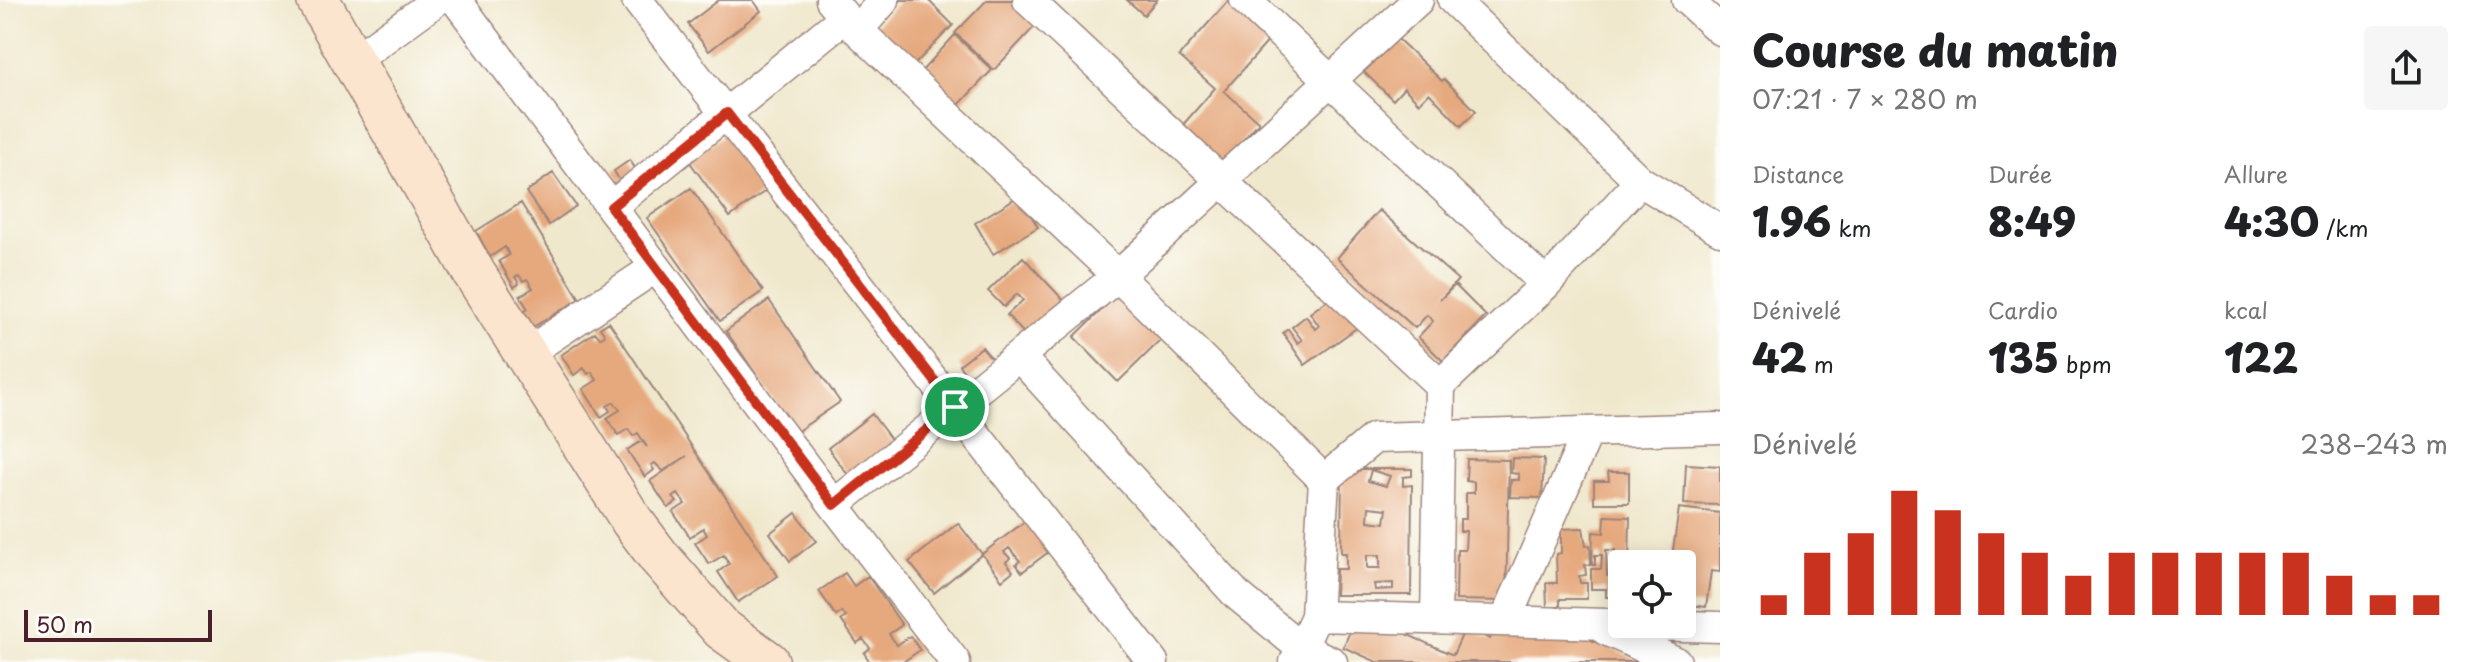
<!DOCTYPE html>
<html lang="fr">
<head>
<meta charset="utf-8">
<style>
  :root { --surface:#fff; --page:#f6f6f6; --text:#202124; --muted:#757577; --accent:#c8321e }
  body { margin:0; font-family:"Playpen Sans",sans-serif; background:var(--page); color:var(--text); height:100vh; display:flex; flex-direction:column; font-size:30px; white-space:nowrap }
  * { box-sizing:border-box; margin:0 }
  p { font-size:26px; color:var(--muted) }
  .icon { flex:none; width:44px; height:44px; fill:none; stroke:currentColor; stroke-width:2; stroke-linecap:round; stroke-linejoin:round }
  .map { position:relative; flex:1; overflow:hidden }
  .panel { display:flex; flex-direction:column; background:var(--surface); width:760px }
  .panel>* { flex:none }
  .tools { position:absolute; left:1608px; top:550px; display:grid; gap:16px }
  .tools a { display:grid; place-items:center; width:88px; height:88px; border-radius:8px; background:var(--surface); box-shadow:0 4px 20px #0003; font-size:40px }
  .scale { position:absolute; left:24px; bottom:20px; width:188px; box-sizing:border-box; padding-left:8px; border:4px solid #4a1f2b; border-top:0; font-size:22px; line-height:28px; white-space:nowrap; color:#4a1f2b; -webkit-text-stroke:6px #fdfcf7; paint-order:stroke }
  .pin { position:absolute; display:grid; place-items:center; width:68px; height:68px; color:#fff; margin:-34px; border:4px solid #fff; border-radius:50%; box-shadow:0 2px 8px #0007 }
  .round { display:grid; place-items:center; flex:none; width:84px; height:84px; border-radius:8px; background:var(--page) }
  .headline { display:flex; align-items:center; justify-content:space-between; height:136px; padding:0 32px }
  h1 { font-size:44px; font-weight:800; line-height:60px }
  .metrics { display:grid; grid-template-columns:repeat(3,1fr); gap:12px; height:136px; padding:8px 32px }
  .metrics div { display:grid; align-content:center }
  .metrics b { font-size:40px; font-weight:800 }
  .metrics small { font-size:22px; font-weight:400 }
  .metrics p { font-size:22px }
  .chart { height:224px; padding:16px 32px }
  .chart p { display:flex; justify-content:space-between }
  .chart svg { width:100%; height:144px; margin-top:8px; stroke:var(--accent); stroke-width:6 }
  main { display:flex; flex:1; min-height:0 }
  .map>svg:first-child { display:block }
  .building { fill:#e6a97e; fill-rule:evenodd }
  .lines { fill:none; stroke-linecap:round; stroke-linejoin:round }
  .street-casing { stroke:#9d847c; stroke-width:33 }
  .secondary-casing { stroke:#9d847c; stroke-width:45 }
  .street { stroke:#fff; stroke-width:30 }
  .secondary { stroke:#fce5cf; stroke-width:42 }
  .route-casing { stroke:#fff; stroke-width:16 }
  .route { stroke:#c8321e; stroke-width:10 }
</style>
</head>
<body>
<main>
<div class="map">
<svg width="1720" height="662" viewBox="0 0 1720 662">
  <rect width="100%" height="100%" fill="#fdfcf7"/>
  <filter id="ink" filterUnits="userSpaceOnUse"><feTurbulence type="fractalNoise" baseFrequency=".0125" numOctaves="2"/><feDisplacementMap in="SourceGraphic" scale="16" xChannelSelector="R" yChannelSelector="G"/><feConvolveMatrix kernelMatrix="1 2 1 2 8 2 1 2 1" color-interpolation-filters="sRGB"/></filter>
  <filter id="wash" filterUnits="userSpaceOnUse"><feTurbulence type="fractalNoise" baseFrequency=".006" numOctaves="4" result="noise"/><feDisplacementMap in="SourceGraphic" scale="32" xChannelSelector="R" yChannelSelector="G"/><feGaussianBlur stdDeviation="1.8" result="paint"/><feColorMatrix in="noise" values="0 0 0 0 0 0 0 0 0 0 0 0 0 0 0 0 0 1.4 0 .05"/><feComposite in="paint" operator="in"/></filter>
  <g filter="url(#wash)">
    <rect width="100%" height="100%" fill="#f0e8cd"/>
    <g id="blocks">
      <path class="building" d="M719,0h34l8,11 -52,40 -21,-27z
        M901,0h27l25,25 -39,40 -39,-39z
        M987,0h25l25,24 -43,46 -39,-37z
        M1127,0h30l-13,15z
        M1229,0l42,38 -47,53 35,31 -37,42 -41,-37 34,-39 -36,-32z
        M955,35l37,35 -36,38 -37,-34z
        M1397,38l45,43 2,-2 32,32 -15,15 -32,-33 -10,10 -15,-15 -11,12 -29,-28z
        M735,127l41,56 -46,34 -41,-56z
        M630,160l6,10 -16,11 -6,-10z
        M553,173l23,33 -27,19 -23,-33z
        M691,188l72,103 -43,30 -73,-103z
        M1019,196l19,31 -45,27 -18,-31z
        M521,203l59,96 -47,28 -9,-16 4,-2 -8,-13 13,-8 -6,-9 -4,2 -4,-6 -4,2 4,7 -5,3 -15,-26 10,-6 -4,-8 -15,10 -14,-26z
        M1379,210l79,70 -18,20 15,-15 31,31 -43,45 -25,-24 15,-16 -6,-6 -12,13 -78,-70z
        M1023,257l45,48 -37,36 -24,-26 16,-15 -6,-6 -13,13 -16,-16z
        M1125,287l44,45 -51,50 -44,-45z
        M1339,292l23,32 -57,41 -22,-32 5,-4 10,14 4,-3 -10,-13 14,-11 9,13 4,-3 -9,-13z
        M769,300l71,102 -44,30 -70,-101z
        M609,322l169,254 -40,26 -20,-30 11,-8 -5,-9 -15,9 -14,-21 12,-8 -4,-7 -13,9 -17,-25 12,-8 -7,-10 -5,3 4,5 -9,6 -18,-27 37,-25 -24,15 -8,-8 -4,2 3,5 -9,7 -18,-27 15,-9 5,6 -9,-14 -5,3 -5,-7 -10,6 -11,-17 13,-8 -6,-8 -7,4 3,5 -9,6 -18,-28 14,-9 -5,-8 -4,2 -4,-6 -10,7 -13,-20 34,-23 5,6 5,-3 -5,-7z
        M982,347l11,13 -24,19 -10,-14z
        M872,414l23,31 -44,34 -23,-31z
        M1512,458l32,1 -2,39 -32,-1 1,-17h8v-6l-8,-1z
        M1467,459l42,1 -3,141 -50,-1 1,-50h8l1,-19h-6v-12h6v-26h8v-11l-8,-1z
        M1686,464l34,2v39l-36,-1z
        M1342,469h70v7l-9,1v9l9,-1 -1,110h-76l1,-26h10v-16h-5zM1371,470l19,6 -4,10 -18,-5zM1369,507l18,2 -2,14 -17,-2zM1367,555h13v13h-13zM1393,583v6l-18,1 -1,-6z
        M1608,472h21v31h-35v-22h15z
        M1679,508l41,5v59l-9,-1 -5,36 -24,-3v-40h-11z
        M796,513l20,28 -26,20 -20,-28z
        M1032,516l23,31 -33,25 -6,-8 4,-3 -11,-13 -5,4 6,6 -4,4 7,9 -11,9 -20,-26z
        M1605,516l25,1 -1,47h-7v33h-16v-8h-15v-20h10l1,-14h-7v10h-3l1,-33 11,1zM1606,550h9l1,25 -9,1z
        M958,523l24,31 -48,39 -25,-31z
        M1583,528l3,18 4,-1 1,20h-6l1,10 -7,1 1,7h7v16h-27v8h-13l-1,-24h11l-1,-29 5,-1v-24z
        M845,573l9,13 14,-10 34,49 -13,9 8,11 13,-9 10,14 -17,12h-33l-6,-9 6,-5 -7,-9 -6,4 -16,-23 5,-3 -4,-5 -6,4 -17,-25z
        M1379,622l74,33 12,-27 25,11 7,-15 75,8 71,30h-266l-34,-15 11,-24z"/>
    </g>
  </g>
  <g filter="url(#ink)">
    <use href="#blocks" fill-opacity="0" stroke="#9d847c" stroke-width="2"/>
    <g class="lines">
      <g class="street-casing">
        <path id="street" d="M456,0l378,505 121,157
          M637,0l516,662
          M831,0l20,24 267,252 206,204
          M1028,0l412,385
          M1245,0l301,284
          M1453,0l187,181 80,49
          M1687,0l33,30
          M858,30l26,-30
          M353,61l84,-61
          M611,207l234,-190
          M524,355l132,-88
          M1019,356l217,238 64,53 32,15
          M834,505l284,-229 300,-276
          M1316,616l404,11
          M1436,619l4,-234 106,-101 94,-103
          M1505,621l83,-189
          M1606,630l70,32
          M1295,662l21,-46 8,-136 50,-42 346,-10"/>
      </g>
      <g class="secondary-casing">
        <path id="secondary" d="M318,0l156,273 158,248 27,36 63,72 46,33"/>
      </g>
      <use href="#street" class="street"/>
      <use href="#secondary" class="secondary"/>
    </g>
  </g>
  <g class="lines" filter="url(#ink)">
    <g class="route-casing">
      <path id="route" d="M727,113l228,294 -121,98 -223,-298z"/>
    </g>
    <use href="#route" class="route"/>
  </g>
</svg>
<div class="tools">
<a><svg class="icon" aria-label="locate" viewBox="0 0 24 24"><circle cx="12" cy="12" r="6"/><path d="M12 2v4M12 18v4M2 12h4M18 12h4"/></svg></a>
</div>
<div class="scale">50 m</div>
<div class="pin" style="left:955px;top:407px;background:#1e9e55"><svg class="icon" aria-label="arrive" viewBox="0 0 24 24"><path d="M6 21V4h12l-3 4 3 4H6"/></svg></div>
</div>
<section class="panel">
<div class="headline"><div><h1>Course du matin</h1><p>07:21 · 7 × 280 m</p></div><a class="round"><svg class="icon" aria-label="share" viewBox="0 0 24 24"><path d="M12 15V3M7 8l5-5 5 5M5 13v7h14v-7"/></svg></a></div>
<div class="metrics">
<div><p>Distance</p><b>1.96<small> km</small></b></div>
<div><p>Durée</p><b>8:49</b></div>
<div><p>Allure</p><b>4:30<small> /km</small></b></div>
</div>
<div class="metrics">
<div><p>Dénivelé</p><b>42<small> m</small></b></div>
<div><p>Cardio</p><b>135<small> bpm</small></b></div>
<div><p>kcal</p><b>122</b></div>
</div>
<div class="chart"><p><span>Dénivelé</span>238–243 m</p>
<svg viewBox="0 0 160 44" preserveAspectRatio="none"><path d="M5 44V38M15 44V25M25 44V19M35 44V6M45 44V12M55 44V19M65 44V25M75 44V32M85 44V25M95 44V25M105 44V25M115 44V25M125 44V25M135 44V32M145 44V38M155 44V38"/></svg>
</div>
</section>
</main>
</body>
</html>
